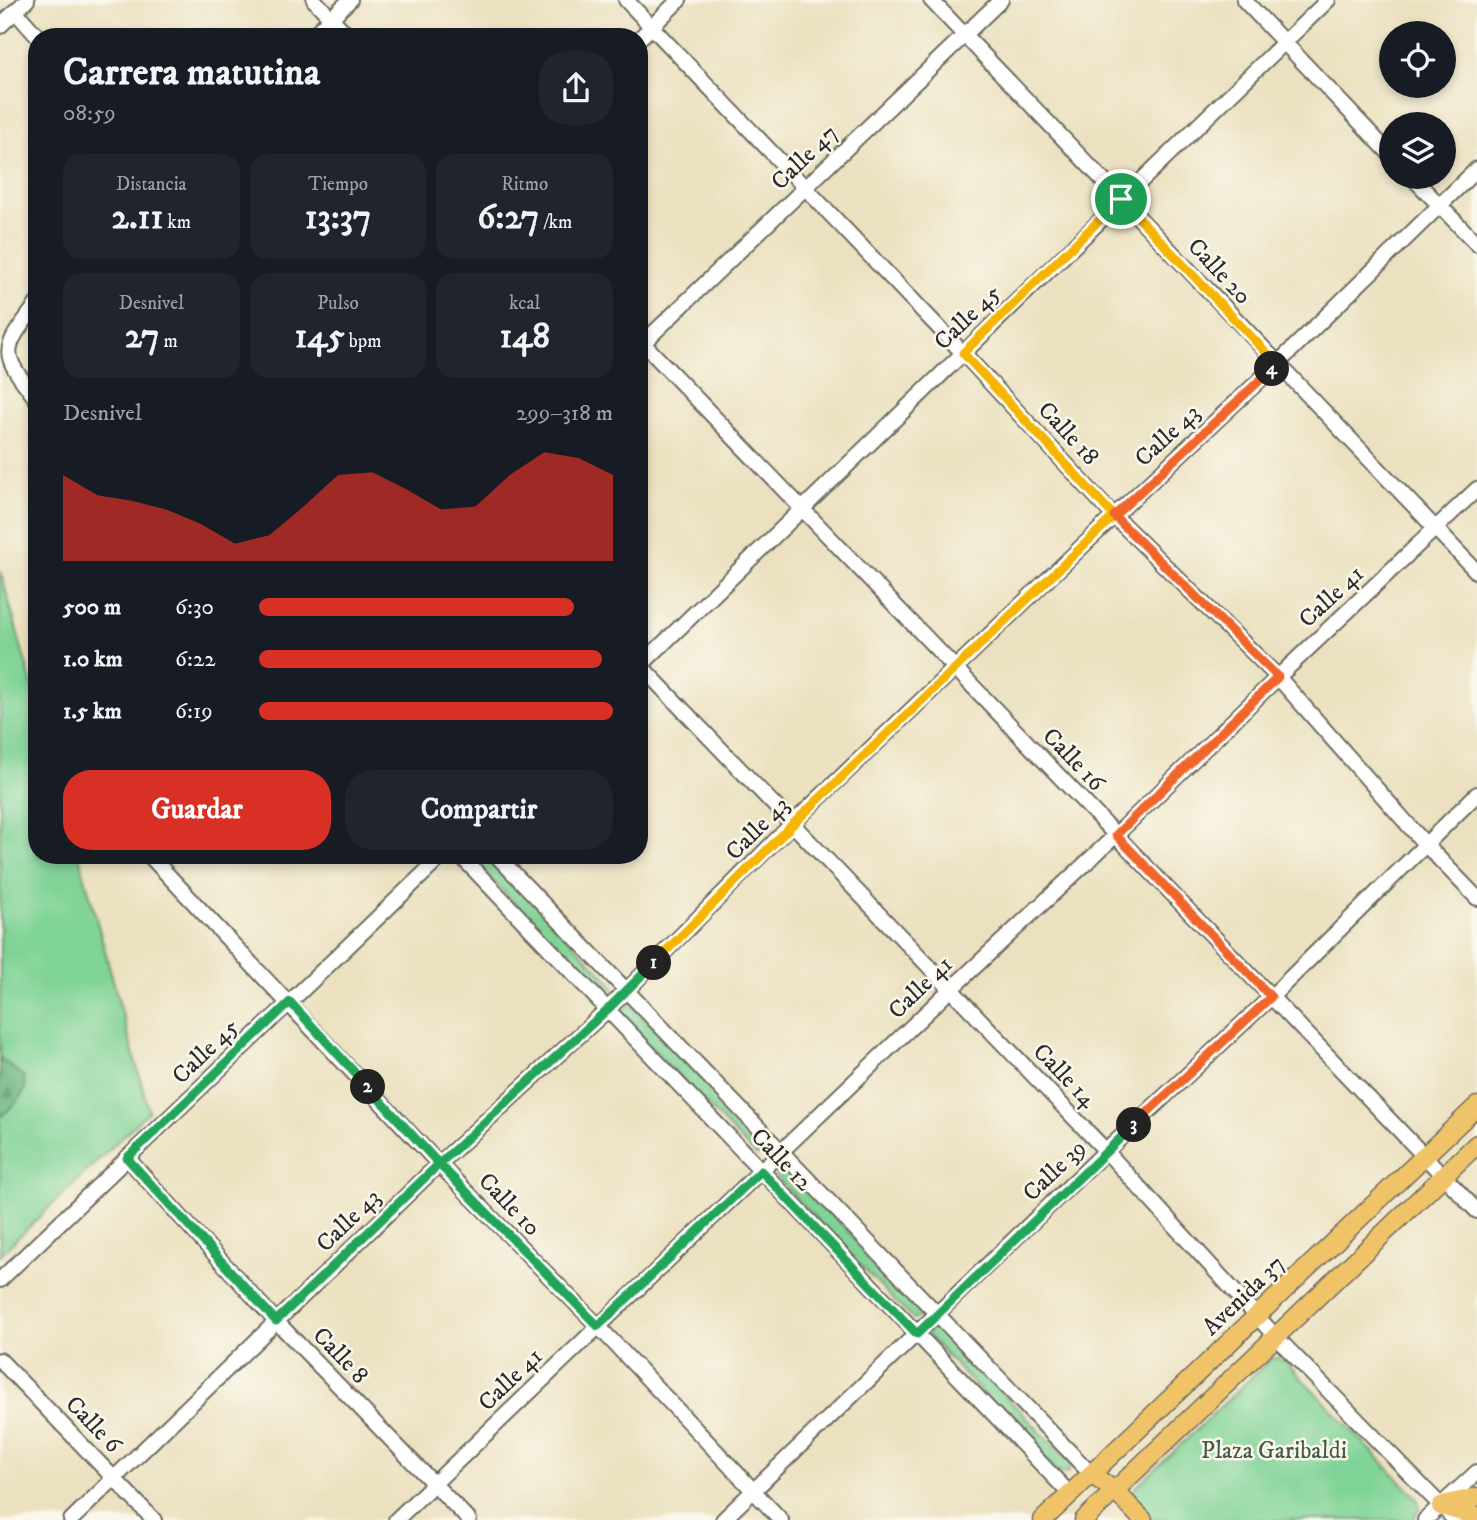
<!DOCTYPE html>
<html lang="es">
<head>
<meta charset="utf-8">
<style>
  :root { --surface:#171b24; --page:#20242c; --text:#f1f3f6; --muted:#9ea1a6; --accent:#d93025 }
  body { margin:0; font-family:"IM FELL DW Pica",serif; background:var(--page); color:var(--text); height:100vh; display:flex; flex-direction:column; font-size:26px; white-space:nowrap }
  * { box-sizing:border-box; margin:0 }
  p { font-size:23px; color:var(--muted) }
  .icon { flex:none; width:38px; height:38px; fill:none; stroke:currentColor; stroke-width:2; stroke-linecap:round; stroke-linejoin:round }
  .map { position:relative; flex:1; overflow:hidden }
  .drawer { position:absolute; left:28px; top:28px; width:620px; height:836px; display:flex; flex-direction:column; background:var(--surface); border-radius:28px; box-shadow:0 4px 10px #0003 }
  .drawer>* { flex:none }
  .fabs { position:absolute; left:1379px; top:21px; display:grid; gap:14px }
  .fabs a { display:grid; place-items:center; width:77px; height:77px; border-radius:50%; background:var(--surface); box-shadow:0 4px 10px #0003; font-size:35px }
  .pin { position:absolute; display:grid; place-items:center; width:60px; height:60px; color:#fff; margin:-30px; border:4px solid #fff; border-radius:50%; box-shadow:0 2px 7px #0007 }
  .km { position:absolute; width:35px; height:35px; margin:-18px; border-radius:50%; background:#222; color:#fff; font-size:19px; line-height:35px; text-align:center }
  .round { display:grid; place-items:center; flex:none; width:74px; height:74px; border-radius:28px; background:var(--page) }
  .headline { display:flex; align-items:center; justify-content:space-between; height:119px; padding:0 35px }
  h1 { font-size:38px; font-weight:700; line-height:52px }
  .figures { display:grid; grid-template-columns:repeat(3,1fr); gap:10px; height:119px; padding:7px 35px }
  .figures div { display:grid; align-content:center; border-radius:18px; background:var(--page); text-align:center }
  .figures b { font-size:35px; font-weight:700 }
  .figures small { font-size:19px; font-weight:400 }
  .figures p { font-size:19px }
  .chart { height:196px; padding:14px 35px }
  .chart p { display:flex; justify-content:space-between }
  .chart svg { width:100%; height:126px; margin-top:7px; fill:var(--accent); opacity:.7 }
  .button { display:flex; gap:14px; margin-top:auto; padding:14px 35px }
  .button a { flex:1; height:80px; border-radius:28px; background:var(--accent); color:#fff; font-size:28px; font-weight:700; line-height:80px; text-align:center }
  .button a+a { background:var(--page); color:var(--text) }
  ul { padding:0 35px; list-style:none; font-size:23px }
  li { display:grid; grid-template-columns:112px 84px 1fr; align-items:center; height:52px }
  li i { height:18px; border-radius:9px; background:var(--accent) }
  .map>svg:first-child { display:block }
  .green { fill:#80d396; stroke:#567f60; stroke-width:2 }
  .forest { fill:url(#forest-firs); stroke:#4a7055; stroke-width:2 }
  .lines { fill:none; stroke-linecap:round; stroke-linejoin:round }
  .minor-casing { stroke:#6e6b5f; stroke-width:18 }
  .major-casing { stroke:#6e6b5f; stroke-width:21 }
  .minor { stroke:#fff; stroke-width:14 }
  .major { stroke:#f0c369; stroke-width:18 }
  .split-1-casing { stroke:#fff; stroke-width:14 }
  .split-2-casing { stroke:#fff; stroke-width:14 }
  .split-3-casing { stroke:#fff; stroke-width:14 }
  .split-4-casing { stroke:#fff; stroke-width:14 }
  .split-5-casing { stroke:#fff; stroke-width:14 }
  .split-1 { stroke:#f5b400; stroke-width:9 }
  .split-2 { stroke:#22a559; stroke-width:9 }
  .split-3 { stroke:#22a559; stroke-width:9 }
  .split-4 { stroke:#f0652b; stroke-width:9 }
  .split-5 { stroke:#f5b400; stroke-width:9 }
  .labels { text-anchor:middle; stroke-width:5; stroke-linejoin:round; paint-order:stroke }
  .street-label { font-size:24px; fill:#2b2b2b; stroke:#fbf7ec }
  .park-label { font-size:24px; fill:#445d4b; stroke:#fbf7ec }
</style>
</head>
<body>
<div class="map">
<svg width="1477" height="1520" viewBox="0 0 1477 1520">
  <defs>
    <pattern id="forest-firs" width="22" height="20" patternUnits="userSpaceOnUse" patternTransform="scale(1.75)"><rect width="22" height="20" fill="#68b57f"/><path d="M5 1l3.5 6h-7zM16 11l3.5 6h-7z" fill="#569368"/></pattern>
  </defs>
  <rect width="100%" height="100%" fill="#fbf7ec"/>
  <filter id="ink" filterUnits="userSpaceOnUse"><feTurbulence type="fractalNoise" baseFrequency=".0143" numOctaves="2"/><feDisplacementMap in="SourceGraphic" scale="14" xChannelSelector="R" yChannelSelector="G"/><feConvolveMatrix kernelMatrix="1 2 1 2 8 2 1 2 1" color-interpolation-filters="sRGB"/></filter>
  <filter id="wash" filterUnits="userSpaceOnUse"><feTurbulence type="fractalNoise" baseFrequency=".00686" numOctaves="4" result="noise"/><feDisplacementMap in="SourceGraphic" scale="28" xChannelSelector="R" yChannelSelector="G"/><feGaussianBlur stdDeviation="1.57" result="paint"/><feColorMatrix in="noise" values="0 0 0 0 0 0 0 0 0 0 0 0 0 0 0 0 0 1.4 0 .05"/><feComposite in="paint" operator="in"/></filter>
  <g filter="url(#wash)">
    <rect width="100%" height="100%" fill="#ebe1c0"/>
    <path class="green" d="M0,570l37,133v153h42l70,255 -149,144z
      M470,856h19l125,130 -1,9 -10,2z
      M627,1005l6,2 134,139 -2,9 -9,1 -133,-138v-8z
      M780,1164l6,2 135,141 -1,10 -6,2 -4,-2 -135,-141 2,-10z
      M935,1324l3,1 132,138 -1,9 -10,1 -131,-137v-4z
      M1272,1358h6l9,5 130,135 3,9 -7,13h-261c-9,-9 -22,-18 -17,-32z"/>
    <path class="forest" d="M0,1058l24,19 1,13 -11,15 -14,12z"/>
  </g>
  <g filter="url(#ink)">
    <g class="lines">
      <g class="minor-casing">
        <path id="minor" d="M314,0l35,37
          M626,0l337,353 151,163 164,161 147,167 52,54
          M931,0l546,572
          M1244,0l147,155
          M15,11l23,26
          M0,26l27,-26
          M311,37l39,-37
          M639,39l40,-39
          M1412,177l65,67
          M37,304c-37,49 -37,47 0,96
          M639,339l838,872
          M639,347l362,-347
          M639,664l467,487 170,186 179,183
          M639,667l689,-667
          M150,856l289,308 159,162 183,194
          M461,856l609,638
          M497,856l594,618
          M127,1158l149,163 193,199
          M0,1280l442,-424
          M0,1360l154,160
          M71,1520l368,-356 169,-155 183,-184 323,-309 163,-152 200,-195
          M396,1520l555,-531 165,-154 162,-158 199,-188
          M723,1520l383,-369 165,-154 206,-203
          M1425,1520l52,-48"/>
      </g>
      <g class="major-casing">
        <path id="major" d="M1091,1474l24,17 28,29
          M1443,1505l34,-8
          M1441,1506l36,10
          M1043,1520l434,-414
          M1084,1520l393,-376"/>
      </g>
      <use href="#minor" class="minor"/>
      <use href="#major" class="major"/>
    </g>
  </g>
  <g class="lines" filter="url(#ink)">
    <g class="split-1-casing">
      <path id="split-1" d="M654,963l138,-138 322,-309 -151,-163 158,-154"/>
    </g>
    <g class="split-2-casing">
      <path id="split-2" d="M368,1087l-78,-85 -163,156 149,163 163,-157 169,-155 46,-46"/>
    </g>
    <g class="split-3-casing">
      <path id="split-3" d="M368,1087l71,77 159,162 163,-155 156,163 217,-209"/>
    </g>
    <g class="split-4-casing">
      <path id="split-4" d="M1134,1125l137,-128 -155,-162 162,-158 -164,-161 158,-147"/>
    </g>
    <g class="split-5-casing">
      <path id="split-5" d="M1121,199l156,165 -5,5"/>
    </g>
    <use href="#split-1" class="split-1"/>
    <use href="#split-2" class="split-2"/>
    <use href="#split-3" class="split-3"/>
    <use href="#split-4" class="split-4"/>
    <use href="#split-5" class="split-5"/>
  </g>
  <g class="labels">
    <g class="street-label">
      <text transform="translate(804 157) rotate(-44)" y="8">Calle 47</text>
      <text transform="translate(1220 271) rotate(47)" y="8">Calle 20</text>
      <text transform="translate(967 317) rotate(-44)" y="8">Calle 45</text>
      <text transform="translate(1069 433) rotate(47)" y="8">Calle 18</text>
      <text transform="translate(1167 435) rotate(-43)" y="8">Calle 43</text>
      <text transform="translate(1331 596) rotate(-43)" y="8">Calle 41</text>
      <text transform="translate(1074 759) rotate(46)" y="8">Calle 16</text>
      <text transform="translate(757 828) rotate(-45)" y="8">Calle 43</text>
      <text transform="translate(920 987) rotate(-44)" y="8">Calle 41</text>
      <text transform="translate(205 1051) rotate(-44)" y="8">Calle 45</text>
      <text transform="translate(1065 1075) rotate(46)" y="8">Calle 14</text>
      <text transform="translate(782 1159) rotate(46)" y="8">Calle 12</text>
      <text transform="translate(1054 1170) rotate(-44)" y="8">Calle 39</text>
      <text transform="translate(510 1204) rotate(46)" y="8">Calle 10</text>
      <text transform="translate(348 1220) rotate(-44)" y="8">Calle 43</text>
      <text transform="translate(1243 1295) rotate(-44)" y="8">Avenida 37</text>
      <text transform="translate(341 1355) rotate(46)" y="8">Calle 8</text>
      <text transform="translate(510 1379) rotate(-44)" y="8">Calle 41</text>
      <text transform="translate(94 1424) rotate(46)" y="8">Calle 6</text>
    </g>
    <g class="park-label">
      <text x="1274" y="1458">Plaza Garibaldi</text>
    </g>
  </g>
</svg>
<div class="fabs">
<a><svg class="icon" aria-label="locate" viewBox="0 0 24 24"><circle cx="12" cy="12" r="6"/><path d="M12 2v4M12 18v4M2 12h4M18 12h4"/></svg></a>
<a><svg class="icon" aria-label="layers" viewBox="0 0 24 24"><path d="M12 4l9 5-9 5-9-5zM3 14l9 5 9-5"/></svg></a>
</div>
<div class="pin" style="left:1121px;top:199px;background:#1e9e55"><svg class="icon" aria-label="arrive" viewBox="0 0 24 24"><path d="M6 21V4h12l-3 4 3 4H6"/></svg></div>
<b class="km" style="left:654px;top:963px">1</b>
<b class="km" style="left:368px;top:1087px">2</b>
<b class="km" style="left:1134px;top:1125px">3</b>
<b class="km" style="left:1272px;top:369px">4</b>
<section class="drawer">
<div class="headline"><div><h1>Carrera matutina</h1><p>08:59</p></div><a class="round"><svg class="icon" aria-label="share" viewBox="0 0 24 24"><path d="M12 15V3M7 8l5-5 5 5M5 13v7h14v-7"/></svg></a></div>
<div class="figures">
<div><p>Distancia</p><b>2.11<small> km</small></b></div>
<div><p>Tiempo</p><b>13:37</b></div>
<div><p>Ritmo</p><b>6:27<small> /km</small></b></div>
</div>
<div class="figures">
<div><p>Desnivel</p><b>27<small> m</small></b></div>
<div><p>Pulso</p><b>145<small> bpm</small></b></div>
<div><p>kcal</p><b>148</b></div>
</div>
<div class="chart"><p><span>Desnivel</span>299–318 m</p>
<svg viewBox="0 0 160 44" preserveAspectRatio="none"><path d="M0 44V14L10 21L20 23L30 26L40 31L50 38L60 35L70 25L80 14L90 13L100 19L110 26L120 25L130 14L140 6L150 8L160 14V44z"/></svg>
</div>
<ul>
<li><b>500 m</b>6:30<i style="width:89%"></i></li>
<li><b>1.0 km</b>6:22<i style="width:97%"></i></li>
<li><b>1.5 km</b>6:19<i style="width:100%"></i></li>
</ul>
<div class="button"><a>Guardar</a><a>Compartir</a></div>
</section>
</div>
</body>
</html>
